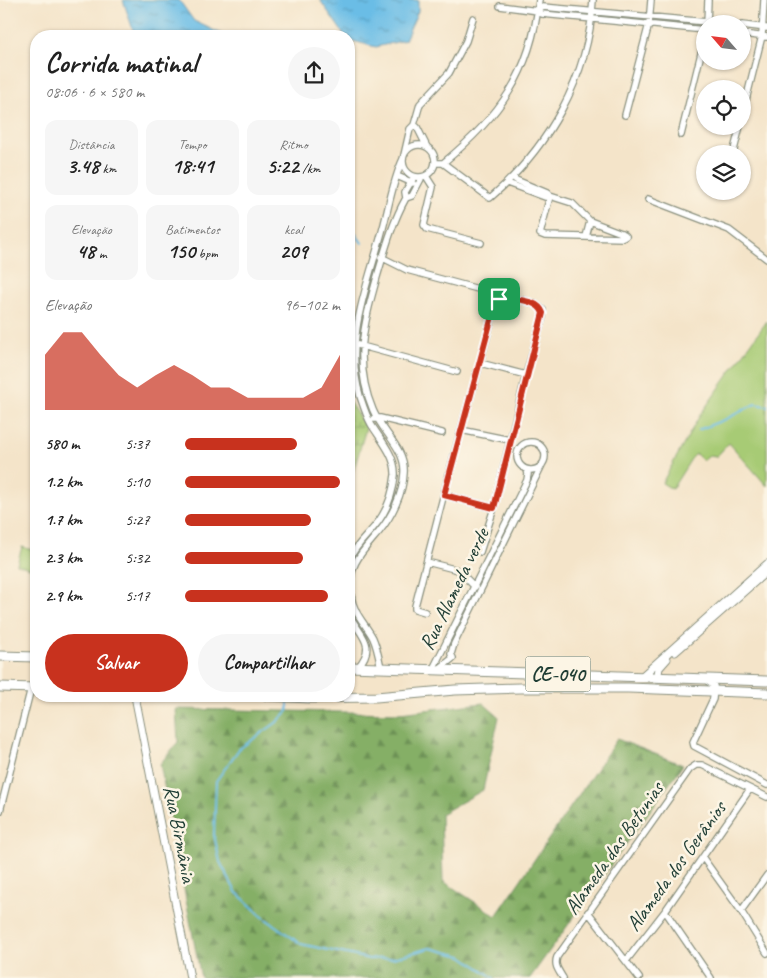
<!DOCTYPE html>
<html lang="pt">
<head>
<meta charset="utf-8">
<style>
  :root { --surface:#fff; --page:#f6f6f6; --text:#222; --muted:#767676; --accent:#c8321e }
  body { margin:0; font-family:Caveat,sans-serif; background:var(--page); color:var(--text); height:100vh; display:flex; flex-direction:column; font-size:19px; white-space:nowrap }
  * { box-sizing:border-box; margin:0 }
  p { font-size:16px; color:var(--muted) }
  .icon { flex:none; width:28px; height:28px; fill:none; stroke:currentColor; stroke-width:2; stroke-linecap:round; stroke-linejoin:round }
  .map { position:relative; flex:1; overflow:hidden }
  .drawer { position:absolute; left:30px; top:30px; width:325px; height:672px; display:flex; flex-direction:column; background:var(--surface); border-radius:20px; box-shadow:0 1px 4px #0004 }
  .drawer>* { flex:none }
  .needle { width:32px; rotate:298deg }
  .controls { position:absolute; left:696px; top:15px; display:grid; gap:10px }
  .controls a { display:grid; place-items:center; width:55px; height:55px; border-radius:50%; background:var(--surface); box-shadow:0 1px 4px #0004; font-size:25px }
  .pin { position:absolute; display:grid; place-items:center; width:42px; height:42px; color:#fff; margin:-21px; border-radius:10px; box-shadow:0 2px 8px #0006 }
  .round { display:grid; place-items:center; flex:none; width:52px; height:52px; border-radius:26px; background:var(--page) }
  .headline { display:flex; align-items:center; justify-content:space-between; height:85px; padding:0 15px }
  h1 { font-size:28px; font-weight:700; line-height:38px }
  .figures { display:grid; grid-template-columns:repeat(3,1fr); gap:8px; height:85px; padding:5px 15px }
  .figures div { display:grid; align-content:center; border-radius:12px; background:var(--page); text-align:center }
  .figures b { font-size:21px; font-weight:700 }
  .figures small { font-size:14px; font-weight:400 }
  .figures p { font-size:14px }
  .chart { height:140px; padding:10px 15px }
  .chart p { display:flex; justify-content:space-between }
  .chart svg { width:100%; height:90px; margin-top:5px; fill:var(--accent); opacity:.7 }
  .cta { display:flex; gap:10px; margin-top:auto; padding:10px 15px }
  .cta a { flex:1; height:58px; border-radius:30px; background:var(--accent); color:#fff; font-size:20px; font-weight:700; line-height:58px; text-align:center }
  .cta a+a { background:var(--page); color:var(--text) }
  ul { padding:0 15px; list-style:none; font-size:16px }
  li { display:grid; grid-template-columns:80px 60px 1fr; align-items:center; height:38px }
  li i { height:12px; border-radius:6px; background:var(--accent) }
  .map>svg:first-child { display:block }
  .green { fill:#a7cb75; stroke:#638454 }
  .forest { fill:url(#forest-firs); stroke:#52764d }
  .wetland { fill:url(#wetland-marsh); stroke:#638454 }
  .water { fill:url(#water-ripples); stroke:#447d8d }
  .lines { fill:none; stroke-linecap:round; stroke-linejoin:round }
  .stream { stroke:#6abde6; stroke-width:2 }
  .minor-casing { stroke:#8a907e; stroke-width:8 }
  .tertiary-casing { stroke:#8a907e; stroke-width:9 }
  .trunk-casing { stroke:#8a907e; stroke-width:11 }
  .minor { stroke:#fff; stroke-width:5.5 }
  .tertiary { stroke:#fff; stroke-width:7 }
  .trunk { stroke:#fff; stroke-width:9 }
  .route-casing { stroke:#fff; stroke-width:10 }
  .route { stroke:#c8321e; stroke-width:6 }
  .labels { text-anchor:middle; stroke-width:5; stroke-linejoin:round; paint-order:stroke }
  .shield { fill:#fcf5e5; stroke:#617469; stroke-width:1 }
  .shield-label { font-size:20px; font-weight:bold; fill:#1f3d34 }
  .street-label { font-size:21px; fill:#1f3d34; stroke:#fcf5e5 }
</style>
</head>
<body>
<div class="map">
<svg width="767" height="978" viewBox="0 0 767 978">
  <defs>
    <pattern id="forest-firs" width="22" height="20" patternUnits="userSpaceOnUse" patternTransform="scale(1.25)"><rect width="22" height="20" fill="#85af66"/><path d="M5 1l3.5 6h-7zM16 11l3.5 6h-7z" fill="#6c9055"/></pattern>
    <pattern id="wetland-marsh" width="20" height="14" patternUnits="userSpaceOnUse" patternTransform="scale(1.25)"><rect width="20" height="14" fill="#a7cb75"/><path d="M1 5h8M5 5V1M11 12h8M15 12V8" fill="none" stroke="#87a661"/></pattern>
    <pattern id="water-ripples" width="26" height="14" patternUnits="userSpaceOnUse" patternTransform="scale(1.25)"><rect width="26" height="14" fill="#6abde6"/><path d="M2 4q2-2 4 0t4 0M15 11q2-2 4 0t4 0" fill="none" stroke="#579bbb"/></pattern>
  </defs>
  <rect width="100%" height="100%" fill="#fcf5e5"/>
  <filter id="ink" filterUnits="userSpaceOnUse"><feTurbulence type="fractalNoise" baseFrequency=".02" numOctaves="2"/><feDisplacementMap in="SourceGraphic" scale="10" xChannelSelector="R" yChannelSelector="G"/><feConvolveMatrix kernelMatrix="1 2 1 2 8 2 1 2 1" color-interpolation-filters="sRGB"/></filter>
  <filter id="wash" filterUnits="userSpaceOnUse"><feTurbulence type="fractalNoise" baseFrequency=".0096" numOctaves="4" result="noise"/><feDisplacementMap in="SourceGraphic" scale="20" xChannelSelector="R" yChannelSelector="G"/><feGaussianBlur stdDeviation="1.12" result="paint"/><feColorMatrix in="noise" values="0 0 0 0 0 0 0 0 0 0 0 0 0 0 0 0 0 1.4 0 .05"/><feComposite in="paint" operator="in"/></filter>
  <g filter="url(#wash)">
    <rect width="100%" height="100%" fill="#f4e4c9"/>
    <path class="green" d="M767,321v165l-38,-43 -13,14 -7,-1 -6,5 -7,-7 -5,5 -19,30 -10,-6 38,-68z
      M22,547l14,4v19l-19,-6z"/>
    <path class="forest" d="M483,703l16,14 -16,73 -42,24 2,67 53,35 121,-177 66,26 -153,213h-329l-41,-214 18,-22 -2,-33 224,4z"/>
    <path class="wetland" d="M349,401l17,27 -15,52 -2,-3z"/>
    <path class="water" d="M123,0h56l15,21 32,15h-91z
      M320,0h98v11l-13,29 -29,7 -27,-7v-4h-4z"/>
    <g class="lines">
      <path class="stream" d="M349,224l13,19
        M698,430l28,-11 29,-15 12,2
        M288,700v11l-12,12 -37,26 -23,32 -2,54 6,27 16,30 27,25 38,27 68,15 24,-1 37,-10 32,8 32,22"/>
    </g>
  </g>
  <g filter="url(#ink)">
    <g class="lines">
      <g class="minor-casing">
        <path id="minor" d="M500,6l38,5 4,3 163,16
          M538,11l5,-4 186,17
          M707,24l1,-24
          M742,25l25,3
          M742,34l25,3
          M625,115l24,-91 2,-24
          M742,116l20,-80 2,-36
          M414,125l3,2 10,20
          M681,135l24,-98
          M403 161a16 16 0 1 1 32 0a16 16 0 1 1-32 0Z
          M733,154l7,-28
          M404,155l6,-26 4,-4 6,-21 29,-31 17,-32 7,-23
          M435,163h8c56,-46 88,-89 96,-163
          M443,163l47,35c58,-50 99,-120 103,-198
          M397,176l16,7
          M426,176l7,11 -9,38 3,4 54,14
          M513,177l3,3 31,13 3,3 22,7 18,18 34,13 2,2 -3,2 -78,-2 -5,-2 10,-38
          M507,183l38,14 5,-1
          M406,198l-1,-6 9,-15
          M648,199l81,31 38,29
          M586,237l4,-16
          M381,257l26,13 71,19
          M358,345l99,27
          M480,363l46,12
          M374,419l6,-1 62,15
          M461,430l49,10
          M517 456a14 14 0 1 1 28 0a14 14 0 1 1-28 0Z
          M480,552l14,-44
          M349,560c6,-14 16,-22 25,-33 13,-15 19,-33 21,-52 1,-19 -15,-36 -24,-51 -5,-9 -8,-19 -11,-28 -17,-57 9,-114 23,-168 6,-22 10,-48 20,-69
          M427,562l31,8 17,17
          M425,612l-10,-3v-3c15,-58 30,-118 46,-176 12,-42 24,-83 34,-125l4,-6c14,-2 34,1 44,11v6l-17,59 -32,133 -50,-13
          M349,614c10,21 29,30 9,53
          M381,668c-2,-10 -4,-21 -8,-30 -8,-15 -20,-25 -22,-43 -4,-30 11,-43 28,-63 13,-16 24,-38 25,-59 2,-24 -22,-41 -31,-63 -20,-48 -9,-86 4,-133 8,-27 15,-54 29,-79l6,-2 10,-19
          M433,669l94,-189 1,-6 -1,-4
          M439,669l14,-11 -2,-4 3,-10 88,-179
          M706,680l8,6 -1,13 -20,43 1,4 73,39
          M0,811l31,-123
          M703,858l38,53 26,42
          M665,911l46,67
          M741,911l26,-36
          M588,912l51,66
          M626,961l39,-50 85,-122
          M563,978c-5,-8 -9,-13 -6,-21l133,-188 6,-4h6l65,32"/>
      </g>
      <g class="tertiary-casing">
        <path id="tertiary" d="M675,652l92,-81
          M641,677l126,-113
          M661,678l-3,-4 1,-6 8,-9
          M135,696l55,282"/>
      </g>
      <g class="trunk-casing">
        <path id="trunk" d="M0,656l36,1
          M349,667l418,14
          M0,687l36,1
          M267,696l43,2 66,-1 79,-7 65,-2h108l139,5"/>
      </g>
      <use href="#minor" class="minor"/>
      <use href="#tertiary" class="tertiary"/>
      <use href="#trunk" class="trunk"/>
    </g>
  </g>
  <g class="lines" filter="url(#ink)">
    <g class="route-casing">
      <path id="route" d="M507,298c12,2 31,2 36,15l-49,195 -50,-13 51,-190 4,-6z"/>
    </g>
    <use href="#route" class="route"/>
  </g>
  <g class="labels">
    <rect class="shield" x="525.5" y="656.5" width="65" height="35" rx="4"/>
    <g class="shield-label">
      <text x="558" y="681">CE-040</text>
    </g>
    <g class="street-label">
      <text transform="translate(454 589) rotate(-64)" y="7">Rua Alameda verde</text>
      <text transform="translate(180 834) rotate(79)" y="7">Rua Birmânia</text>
      <text transform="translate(614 848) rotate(-55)" y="7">Alameda das Betunias</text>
      <text transform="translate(676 866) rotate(-54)" y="7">Alameda dos Gerânios</text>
    </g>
  </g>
</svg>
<div class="controls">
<a><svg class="needle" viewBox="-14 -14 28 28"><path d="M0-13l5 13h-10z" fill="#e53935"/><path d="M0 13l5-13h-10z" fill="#767676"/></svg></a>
<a><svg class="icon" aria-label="locate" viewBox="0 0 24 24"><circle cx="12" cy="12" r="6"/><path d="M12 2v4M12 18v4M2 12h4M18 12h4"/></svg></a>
<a><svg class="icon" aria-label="layers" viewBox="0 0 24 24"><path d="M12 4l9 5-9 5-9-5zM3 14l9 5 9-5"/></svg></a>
</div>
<div class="pin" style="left:499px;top:299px;background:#1e9e55"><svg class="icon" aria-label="arrive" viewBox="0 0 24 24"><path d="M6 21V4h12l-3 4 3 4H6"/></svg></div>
<section class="drawer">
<div class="headline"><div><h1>Corrida matinal</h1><p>08:06 · 6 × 580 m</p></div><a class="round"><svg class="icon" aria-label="share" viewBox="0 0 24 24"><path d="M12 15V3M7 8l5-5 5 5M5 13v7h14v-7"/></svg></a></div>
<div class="figures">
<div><p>Distância</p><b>3.48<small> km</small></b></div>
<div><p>Tempo</p><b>18:41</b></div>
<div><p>Ritmo</p><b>5:22<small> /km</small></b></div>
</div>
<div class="figures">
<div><p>Elevação</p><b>48<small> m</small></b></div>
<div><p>Batimentos</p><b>150<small> bpm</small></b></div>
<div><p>kcal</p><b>209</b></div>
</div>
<div class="chart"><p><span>Elevação</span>96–102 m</p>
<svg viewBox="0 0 160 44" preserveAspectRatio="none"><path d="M0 44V17L10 6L20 6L30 17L40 27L50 33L60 27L70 22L80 27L90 33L100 33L110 38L120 38L130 38L140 38L150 33L160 17V44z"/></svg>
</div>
<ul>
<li><b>580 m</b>5:37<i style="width:72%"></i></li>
<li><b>1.2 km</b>5:10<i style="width:100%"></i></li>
<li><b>1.7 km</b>5:27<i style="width:81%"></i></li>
<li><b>2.3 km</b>5:32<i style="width:76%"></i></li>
<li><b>2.9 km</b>5:17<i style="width:92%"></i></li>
</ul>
<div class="cta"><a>Salvar</a><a>Compartilhar</a></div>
</section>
</div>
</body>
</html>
